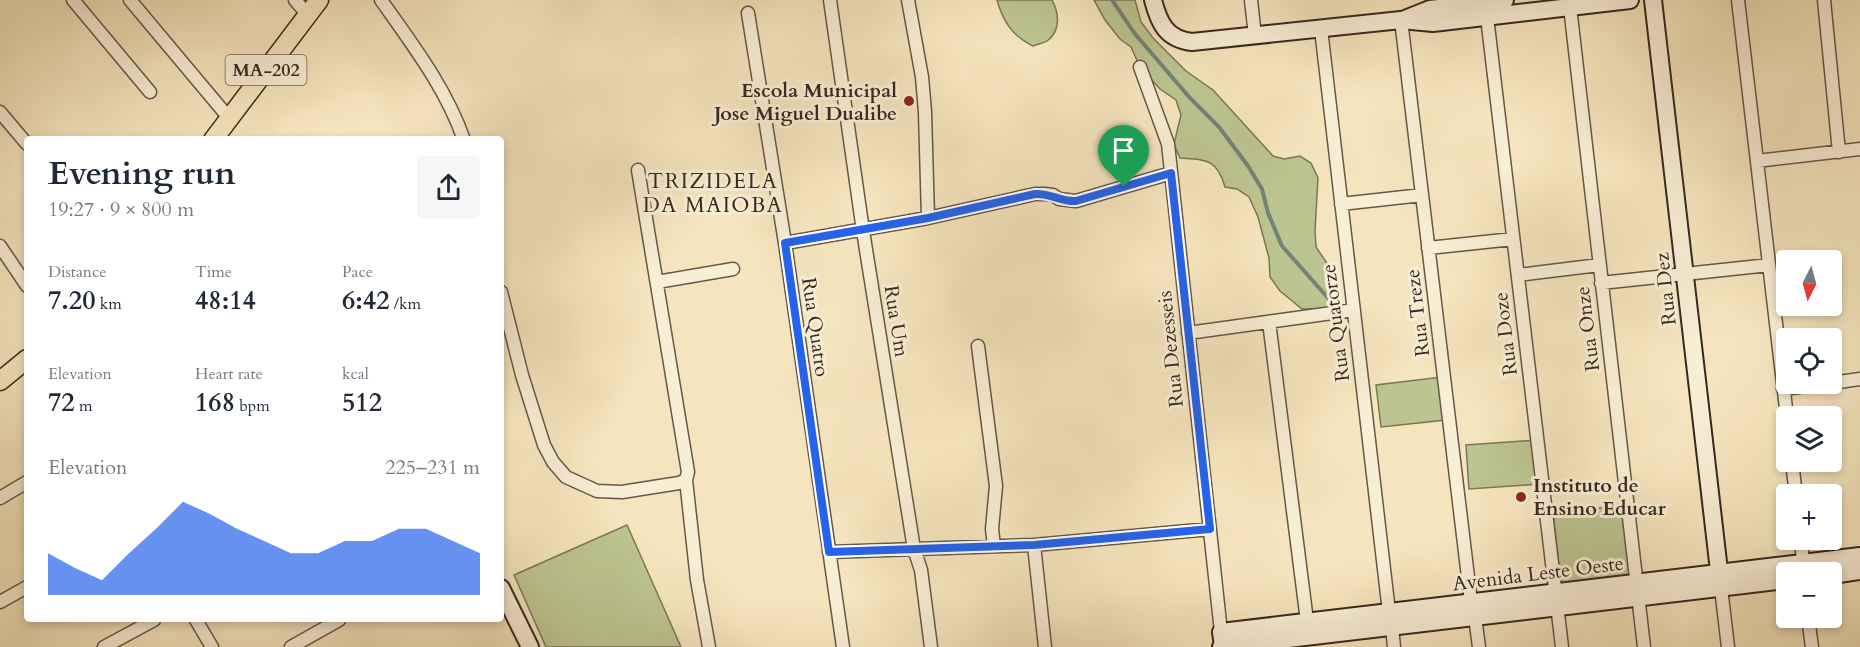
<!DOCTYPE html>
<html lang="en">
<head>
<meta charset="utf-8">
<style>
  :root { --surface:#fff; --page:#f6f6f7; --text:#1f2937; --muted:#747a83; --accent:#2563eb }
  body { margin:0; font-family:Cardo,serif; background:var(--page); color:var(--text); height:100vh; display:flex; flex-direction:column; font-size:22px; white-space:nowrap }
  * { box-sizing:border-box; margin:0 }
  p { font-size:20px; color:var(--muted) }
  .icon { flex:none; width:33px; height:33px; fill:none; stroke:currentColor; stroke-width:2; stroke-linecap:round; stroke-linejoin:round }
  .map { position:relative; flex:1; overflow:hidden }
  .panel { position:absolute; left:24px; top:136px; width:480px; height:486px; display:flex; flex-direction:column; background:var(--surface); border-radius:6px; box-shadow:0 3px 9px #0003 }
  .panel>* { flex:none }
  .needle { width:39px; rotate:186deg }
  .tools { position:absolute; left:1776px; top:250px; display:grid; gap:12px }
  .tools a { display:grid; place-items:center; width:66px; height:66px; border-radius:6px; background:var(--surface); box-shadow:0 3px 9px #0003; font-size:30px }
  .pin { position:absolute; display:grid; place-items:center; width:51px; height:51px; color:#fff; margin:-62px -26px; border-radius:50% 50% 50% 0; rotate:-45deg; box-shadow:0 0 6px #0007 }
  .pin .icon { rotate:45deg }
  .round { display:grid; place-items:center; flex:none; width:63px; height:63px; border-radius:6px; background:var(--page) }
  .overview { display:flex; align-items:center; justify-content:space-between; height:102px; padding:0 24px }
  h1 { font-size:33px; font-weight:700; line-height:45px }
  .figures { display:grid; grid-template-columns:repeat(3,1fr); gap:9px; height:102px; padding:6px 24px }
  .figures div { display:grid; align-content:center }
  .figures b { font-size:26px; font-weight:700 }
  .figures small { font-size:16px; font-weight:400 }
  .figures p { font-size:16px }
  .chart { height:168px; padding:12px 24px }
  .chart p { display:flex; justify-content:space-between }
  .chart svg { width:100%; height:108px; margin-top:6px; fill:var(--accent); opacity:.7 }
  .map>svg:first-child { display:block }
  .green { fill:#bcc591; stroke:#797658; stroke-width:1.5 }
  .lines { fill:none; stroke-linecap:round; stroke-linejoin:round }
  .stream { stroke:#738375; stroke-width:4 }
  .street-casing { stroke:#665747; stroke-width:15 }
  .secondary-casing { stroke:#36281f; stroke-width:20 }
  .primary-casing { stroke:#36281f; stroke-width:21 }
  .street { stroke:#f8eed5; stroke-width:12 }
  .secondary { stroke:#f8eed5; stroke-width:16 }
  .primary { stroke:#f5e5be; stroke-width:18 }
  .route-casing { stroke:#fff; stroke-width:12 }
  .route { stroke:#2563eb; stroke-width:8 }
  .poi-dot { fill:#8f2418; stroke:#f8eed5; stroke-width:2 }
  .labels { text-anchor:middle; stroke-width:6; stroke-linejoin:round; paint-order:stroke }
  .shield { fill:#f8eed5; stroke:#706356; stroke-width:1.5 }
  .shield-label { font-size:18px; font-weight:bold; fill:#36281f }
  .poi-label { font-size:20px; font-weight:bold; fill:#36281f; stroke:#f8eed5; text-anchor:end }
  .street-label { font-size:20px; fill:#36281f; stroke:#f8eed5 }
  .neighbourhood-label { font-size:21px; letter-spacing:1.5px; fill:#36281f; stroke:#f8eed5 }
</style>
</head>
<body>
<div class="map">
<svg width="1860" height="647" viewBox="0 0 1860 647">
  <rect width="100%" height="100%" fill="#f5e5be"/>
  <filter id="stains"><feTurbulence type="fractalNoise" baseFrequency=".00333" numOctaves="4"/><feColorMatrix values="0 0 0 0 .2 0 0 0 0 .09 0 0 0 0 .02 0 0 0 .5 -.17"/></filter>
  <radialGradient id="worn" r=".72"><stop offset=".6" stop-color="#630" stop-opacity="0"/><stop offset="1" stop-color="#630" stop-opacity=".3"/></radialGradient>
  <path class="green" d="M997,0h55c7,13 9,31 -5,41 -3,2 -10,3 -14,5 -21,-10 -30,-25 -36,-46z
    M1094,0h41l6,22 12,16 33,33 27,19 60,66 11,3 16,-3 11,7 7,15 -3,53 1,16 19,28 5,16 -3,18h-35l-22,-18 -10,-14 -1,-19 -11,-41 -9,-20 -12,-8 -12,-2c-8,-28 -18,-27 -45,-29l-6,-14 7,-29 -5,-15 -16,-11 -20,-22 -9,-20 -11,-8 -15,-19z
    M1442,377l4,43 -65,7 -5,-42z
    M1537,440l3,44 -71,5 -3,-44z
    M1623,506l8,70 -70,9 -8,-73z
    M627,525l54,122h-135l-32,-72z"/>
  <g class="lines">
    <path class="stream" d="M1112,0l23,34 55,64 29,29 29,39 14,23 6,24 14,33 46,52"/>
    <g class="street-casing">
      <path id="street" d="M73,0l77,92
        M130,0l99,118
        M295,0l13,15
        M381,0c31,44 65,88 83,140
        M830,0l33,231 51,318 7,21 10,77
        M908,0l14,77 3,35 3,106
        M1251,0l4,36
        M1738,0l49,417
        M1824,0l15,152
        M1570,7l74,640
        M748,13l37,230 58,404
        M1487,17l75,630
        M1401,20l70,582
        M1321,29l68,583
        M1140,67l28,77 53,488
        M0,112l27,32
        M1757,161l103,-12
        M638,170l50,302 -2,8 11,100 12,67
        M1341,204l81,-9
        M785,243l143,-25 107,-24h10l8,1 6,4 17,2 95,-28
        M0,246l27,40
        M1428,248l85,-9
        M1518,275l81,-10
        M657,282l76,-13
        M1601,283l168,-18
        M501,292l21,83 22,70 9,17 13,15 31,14 25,1 57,-9 7,-3
        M1269,322l38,299
        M1188,333l166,-23
        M978,346l18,140 -4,43 2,17
        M1832,383l28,-4
        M1783,389l39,-5
        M1792,462l4,33
        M0,498l27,-16
        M1801,540l2,22
        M1034,545l11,102
        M829,552l205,-7 176,-16
        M1721,588l7,59
        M0,602l27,-15
        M1475,617l4,30
        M1808,618l4,29
        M196,620l16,27
        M1392,627l2,20
        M104,647l50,-27
        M291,647l48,-27"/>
    </g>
    <g class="secondary-casing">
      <path id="secondary" d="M1153,0c6,23 13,39 39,42l209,-22 32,3 197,-23
        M1653,0l68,588
        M1405,19l25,-10 75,-9
        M1832,575l28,-4
        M501,588l29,59
        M1221,647l565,-67
        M1223,647l-2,-15 639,-76"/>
    </g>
    <g class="primary-casing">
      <path id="primary" d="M213,140l106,-140
        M0,381l27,-22"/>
    </g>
    <use href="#street" class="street"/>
    <use href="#secondary" class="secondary"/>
    <use href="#primary" class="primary"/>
  </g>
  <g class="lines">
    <g class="route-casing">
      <path id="route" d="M1171,173l39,356 -176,16 -205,7 -44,-309 143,-25 107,-24c16,-1 26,8 41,7z"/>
    </g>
    <use href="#route" class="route"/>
  </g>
  <g class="poi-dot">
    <circle cx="909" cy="101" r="6"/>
    <circle cx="1521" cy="497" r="6"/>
  </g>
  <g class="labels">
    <rect class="shield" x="225.5" y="55" width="81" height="30" rx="4.5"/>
    <g class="shield-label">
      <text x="266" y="76">MA-202</text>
    </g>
    <g class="poi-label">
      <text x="897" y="97">Escola Municipal<tspan x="897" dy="23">Jose Miguel Dualibe</tspan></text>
      <text x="1533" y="492" text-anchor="start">Instituto de<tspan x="1533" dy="23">Ensino Educar</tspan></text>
    </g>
    <g class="street-label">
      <text transform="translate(1665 289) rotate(-96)" y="7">Rua Dez</text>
      <text transform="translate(1417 313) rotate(-97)" y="7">Rua Treze</text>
      <text transform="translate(897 321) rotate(81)" y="7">Rua Um</text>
      <text transform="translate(1335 323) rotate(-97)" y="7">Rua Quatorze</text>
      <text transform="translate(816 327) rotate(82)" y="7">Rua Quatro</text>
      <text transform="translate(1587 329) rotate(-97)" y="7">Rua Onze</text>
      <text transform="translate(1505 334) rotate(-97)" y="7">Rua Doze</text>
      <text transform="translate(1170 349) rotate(-96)" y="7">Rua Dezesseis</text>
      <text transform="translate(1538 573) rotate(-7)" y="7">Avenida Leste Oeste</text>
    </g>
    <g class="neighbourhood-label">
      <text x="713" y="188">TRIZIDELA<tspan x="713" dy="24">DA MAIOBA</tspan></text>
    </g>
  </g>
  <rect width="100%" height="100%" filter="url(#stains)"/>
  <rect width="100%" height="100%" fill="url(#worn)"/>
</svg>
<div class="tools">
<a><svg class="needle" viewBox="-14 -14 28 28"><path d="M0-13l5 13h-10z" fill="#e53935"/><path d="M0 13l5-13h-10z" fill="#747a83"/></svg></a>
<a><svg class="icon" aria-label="locate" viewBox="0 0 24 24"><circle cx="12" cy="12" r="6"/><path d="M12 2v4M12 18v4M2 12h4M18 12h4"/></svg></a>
<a><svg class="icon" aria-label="layers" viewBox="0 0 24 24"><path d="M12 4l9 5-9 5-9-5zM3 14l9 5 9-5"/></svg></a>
<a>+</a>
<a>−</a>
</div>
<div class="pin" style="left:1124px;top:187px;background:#1e9e55"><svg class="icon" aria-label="arrive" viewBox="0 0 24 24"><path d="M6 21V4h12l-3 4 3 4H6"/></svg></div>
<section class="panel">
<div class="overview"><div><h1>Evening run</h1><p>19:27 · 9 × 800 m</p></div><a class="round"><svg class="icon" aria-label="share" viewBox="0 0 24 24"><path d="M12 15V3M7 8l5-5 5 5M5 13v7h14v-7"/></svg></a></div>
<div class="figures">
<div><p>Distance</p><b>7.20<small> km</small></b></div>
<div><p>Time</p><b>48:14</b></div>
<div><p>Pace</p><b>6:42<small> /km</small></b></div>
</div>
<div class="figures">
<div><p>Elevation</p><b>72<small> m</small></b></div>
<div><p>Heart rate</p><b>168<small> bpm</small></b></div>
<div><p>kcal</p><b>512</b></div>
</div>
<div class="chart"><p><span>Elevation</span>225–231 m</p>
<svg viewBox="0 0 160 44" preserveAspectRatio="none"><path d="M0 44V27L10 33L20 38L30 27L40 17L50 6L60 11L70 17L80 22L90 27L100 27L110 22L120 22L130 17L140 17L150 22L160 27V44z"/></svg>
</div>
</section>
</div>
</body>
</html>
